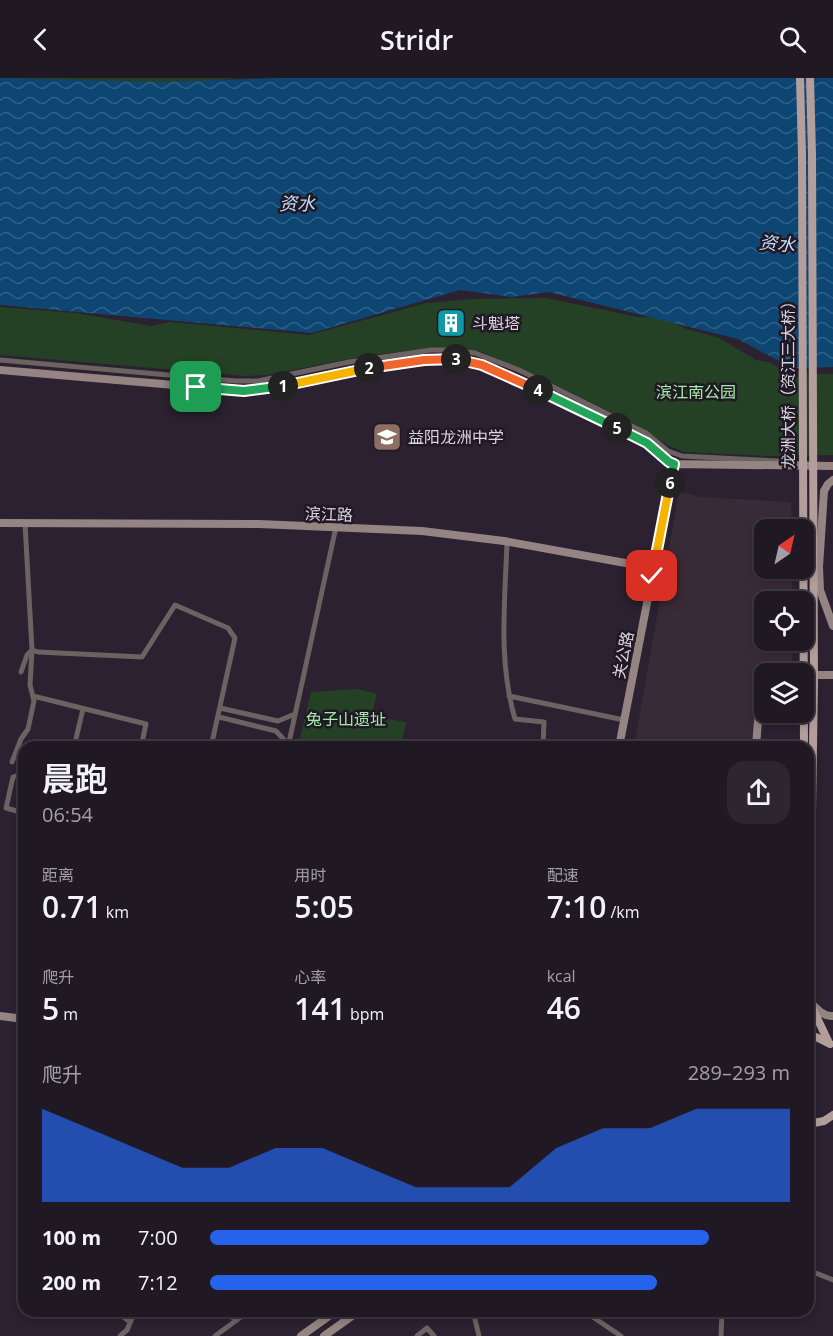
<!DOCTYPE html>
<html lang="zh">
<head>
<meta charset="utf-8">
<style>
  :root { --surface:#201924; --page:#2d2631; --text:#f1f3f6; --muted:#a2a0a6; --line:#3d3841; --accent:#2563eb }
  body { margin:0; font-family:"Open Sans","Noto Sans SC",sans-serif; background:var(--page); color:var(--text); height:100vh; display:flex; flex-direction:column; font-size:22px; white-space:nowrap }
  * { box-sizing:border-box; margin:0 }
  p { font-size:20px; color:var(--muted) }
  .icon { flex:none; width:33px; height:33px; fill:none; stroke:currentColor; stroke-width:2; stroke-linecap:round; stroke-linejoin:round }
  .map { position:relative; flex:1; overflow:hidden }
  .side { position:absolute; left:18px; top:663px; width:796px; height:576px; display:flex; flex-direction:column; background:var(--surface); border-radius:18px; box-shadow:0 3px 9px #0003,0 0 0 2px var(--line) }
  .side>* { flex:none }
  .needle { width:39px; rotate:34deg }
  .tools { position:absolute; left:754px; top:441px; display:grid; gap:12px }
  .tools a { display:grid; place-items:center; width:60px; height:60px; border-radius:12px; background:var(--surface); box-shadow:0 3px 9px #0003,0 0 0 2px var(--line); font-size:30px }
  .pin { position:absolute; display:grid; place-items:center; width:51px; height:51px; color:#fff; margin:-26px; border-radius:12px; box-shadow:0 3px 9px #0006 }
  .km { position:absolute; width:30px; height:30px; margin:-15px; border-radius:50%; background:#222; color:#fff; font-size:16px; line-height:30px; text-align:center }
  .round { display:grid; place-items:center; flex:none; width:63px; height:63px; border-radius:18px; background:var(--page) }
  .head { display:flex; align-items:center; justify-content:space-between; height:102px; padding:0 24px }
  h1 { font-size:33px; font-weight:600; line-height:45px }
  .metrics { display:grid; grid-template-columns:repeat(3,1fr); gap:9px; height:102px; padding:6px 24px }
  .metrics div { display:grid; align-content:center }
  .metrics b { font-size:30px; font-weight:600 }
  .metrics small { font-size:16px; font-weight:400 }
  .metrics p { font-size:16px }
  .chart { height:168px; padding:12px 24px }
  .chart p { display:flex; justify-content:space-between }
  .chart svg { width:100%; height:108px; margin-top:6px; fill:var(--accent); opacity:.7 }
  ul { padding:0 24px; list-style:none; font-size:20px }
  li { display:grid; grid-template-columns:96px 72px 1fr; align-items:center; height:45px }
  li i { height:15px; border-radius:8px; background:var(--accent) }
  header { display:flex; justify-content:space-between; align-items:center; height:78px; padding:0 24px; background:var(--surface); font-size:27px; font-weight:600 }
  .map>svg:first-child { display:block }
  .commercial { fill:#392a37 }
  .park { fill:#254125 }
  .water { fill:url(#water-waves) }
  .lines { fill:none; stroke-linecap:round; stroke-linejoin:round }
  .street { stroke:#6c6261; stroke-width:5 }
  .secondary { stroke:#948482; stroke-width:8 }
  .primary { stroke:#b39e9c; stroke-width:8 }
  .split-1-casing { stroke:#fff; stroke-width:12 }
  .split-2-casing { stroke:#fff; stroke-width:12 }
  .split-3-casing { stroke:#fff; stroke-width:12 }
  .split-4-casing { stroke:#fff; stroke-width:12 }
  .split-5-casing { stroke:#fff; stroke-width:12 }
  .split-6-casing { stroke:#fff; stroke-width:12 }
  .split-7-casing { stroke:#fff; stroke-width:12 }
  .split-1 { stroke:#22a559; stroke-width:8 }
  .split-2 { stroke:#f5b400; stroke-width:8 }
  .split-3 { stroke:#f0652b; stroke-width:8 }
  .split-4 { stroke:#f0652b; stroke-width:8 }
  .split-5 { stroke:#22a559; stroke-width:8 }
  .split-6 { stroke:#22a559; stroke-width:8 }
  .split-7 { stroke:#f5b400; stroke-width:8 }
  .labels { text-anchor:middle; stroke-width:5; stroke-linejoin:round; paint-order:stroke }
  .poi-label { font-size:16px; fill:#dad4de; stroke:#211826; text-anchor:start }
  .street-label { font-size:16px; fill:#dad4de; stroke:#211826 }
  .park-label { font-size:16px; fill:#a3eda3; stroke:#211826 }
  .water-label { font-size:18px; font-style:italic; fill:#c2dffb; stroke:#211826 }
</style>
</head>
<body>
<header><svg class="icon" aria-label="back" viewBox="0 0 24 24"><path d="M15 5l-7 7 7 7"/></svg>Stridr<svg class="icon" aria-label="search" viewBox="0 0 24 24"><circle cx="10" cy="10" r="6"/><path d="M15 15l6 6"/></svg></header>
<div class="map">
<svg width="833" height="1258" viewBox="0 0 833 1258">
  <defs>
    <pattern id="water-waves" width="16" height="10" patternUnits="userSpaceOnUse" patternTransform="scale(1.5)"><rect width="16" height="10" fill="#0d4673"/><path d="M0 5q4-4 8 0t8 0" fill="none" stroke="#306086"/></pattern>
  </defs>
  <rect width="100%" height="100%" fill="#2b2130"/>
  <path class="commercial" d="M679,414l23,5 89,5 1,27 -27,1v38l27,1v32l-27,1v38l27,1v30l-27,3 -11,73h-120z"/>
  <path class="park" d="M0,0h238l-88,9 -150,-5z
    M546,220l92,19 27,1 19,10 35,10 37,22 13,2 19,11 45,1v81l-63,1 -86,-4 -17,-7 -30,-20 -108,-53 -47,-20 -23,-4h-30l-65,8 -97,19 -21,1 -246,-21v-48l76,6 75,13 19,-4 139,13 117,-32 48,-4z
    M357,611l20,5 -4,16 10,8 23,4 -5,25h-103l13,-55z"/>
  <path class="water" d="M0,0l161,4 119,-4h553v289l-41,1 -54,-29 -189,-47 -38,5 -51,-7 -148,43 -312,-28z"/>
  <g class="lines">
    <path class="street" d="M0,282l236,21h22l91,-19 82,-12h20l24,3 44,17 127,63 22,18 14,5 96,5
      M507,464c-2,60 -9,119 8,177l29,3 -1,25
      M21,594l6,-17 5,-5 6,2 104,5 33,-52 53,23 7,10 -24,109
      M33,618l113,28 -5,23
      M509,618l115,24
      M220,630l58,13 17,-7
      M219,639l57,14 12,13
      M74,669l9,-38
      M288,669l48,-220
      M12,684l9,-23 7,-10 6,-28 -4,-16 2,-35 -7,-127
      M24,695l-11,4 -7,31 18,5
      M808,1192l25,10
      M115,1233l15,11
      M221,1233l16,9
      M473,1233l6,25
      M584,1233l37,25
      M120,1258l7,-6 8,-19
      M215,1258l34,-25
      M417,1258l10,-8 7,8
      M721,1258l1,-25"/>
    <path class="secondary" d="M0,292l244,21 36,-4 105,-22 39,-5 33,-1 25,6 39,17 126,61 22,19 5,2 159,2
      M833,402l-5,4 -4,7 -5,76 1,23 13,36
      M0,445l259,1 163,7 82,10 149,27
      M804,597h29
      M619,669l55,-283
      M756,669l5,-66 4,-2
      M812,926c6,6 12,13 21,12
      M0,938l24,3
      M301,1258l35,-25
      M324,1258l35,-25"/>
    <path class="primary" d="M800,0l2,76 2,593
      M810,0l2,76 2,529 -5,318 20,42
      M808,959h8l14,7
      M808,1046l16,-3 9,-6"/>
  </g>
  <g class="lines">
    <g class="split-1-casing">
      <path id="split-1" d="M196,309l48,4 39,-5"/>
    </g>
    <g class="split-2-casing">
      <path id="split-2" d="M283,308l86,-18"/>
    </g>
    <g class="split-3-casing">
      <path id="split-3" d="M369,290l55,-8 32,-1"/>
    </g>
    <g class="split-4-casing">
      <path id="split-4" d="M456,281l26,6 56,25"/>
    </g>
    <g class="split-5-casing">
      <path id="split-5" d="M538,312l79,38"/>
    </g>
    <g class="split-6-casing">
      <path id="split-6" d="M617,350l30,15 22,19 5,2 -4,19"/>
    </g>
    <g class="split-7-casing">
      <path id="split-7" d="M652,498l18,-93"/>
    </g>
    <use href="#split-1" class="split-1"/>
    <use href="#split-2" class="split-2"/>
    <use href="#split-3" class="split-3"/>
    <use href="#split-4" class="split-4"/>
    <use href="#split-5" class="split-5"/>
    <use href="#split-6" class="split-6"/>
    <use href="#split-7" class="split-7"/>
  </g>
  <defs>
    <g id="building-square" transform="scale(1.5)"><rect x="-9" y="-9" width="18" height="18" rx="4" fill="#0f9aa8" stroke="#211826"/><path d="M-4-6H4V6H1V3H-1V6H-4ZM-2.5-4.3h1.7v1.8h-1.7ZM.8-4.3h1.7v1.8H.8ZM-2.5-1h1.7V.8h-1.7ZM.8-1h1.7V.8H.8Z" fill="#fff"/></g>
    <g id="school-square" transform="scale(1.5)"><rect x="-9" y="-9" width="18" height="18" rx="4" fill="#8d6e63" stroke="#211826"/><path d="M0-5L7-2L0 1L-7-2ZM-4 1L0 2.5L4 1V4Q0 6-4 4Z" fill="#fff"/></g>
  </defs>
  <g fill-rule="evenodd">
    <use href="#building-square" x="451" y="245"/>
    <use href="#school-square" x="387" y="359"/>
  </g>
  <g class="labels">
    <g class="poi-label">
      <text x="472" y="251">斗魁塔</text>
      <text x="408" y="365">益阳龙洲中学</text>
    </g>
    <g class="street-label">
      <text transform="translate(788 303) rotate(-90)" y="6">龙洲大桥（资江三大桥）</text>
      <text transform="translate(329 436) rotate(2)" y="6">滨江路</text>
      <text transform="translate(623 577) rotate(-79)" y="6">关公路</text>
    </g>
    <g class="park-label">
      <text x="696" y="320">滨江南公园</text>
      <text x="346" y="647">兔子山遗址</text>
    </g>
    <g class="water-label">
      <text x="297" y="132">资水</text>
      <text transform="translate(777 166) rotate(5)" y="6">资水</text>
    </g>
  </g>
</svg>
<div class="tools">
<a><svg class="needle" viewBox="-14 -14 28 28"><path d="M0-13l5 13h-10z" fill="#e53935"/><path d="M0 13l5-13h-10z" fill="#a2a0a6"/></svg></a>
<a><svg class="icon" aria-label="locate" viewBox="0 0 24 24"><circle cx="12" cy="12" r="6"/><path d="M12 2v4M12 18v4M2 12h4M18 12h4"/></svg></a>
<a><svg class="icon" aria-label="layers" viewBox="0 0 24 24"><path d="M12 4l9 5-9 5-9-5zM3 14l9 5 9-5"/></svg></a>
</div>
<div class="pin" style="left:196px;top:309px;background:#1e9e55"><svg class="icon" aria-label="arrive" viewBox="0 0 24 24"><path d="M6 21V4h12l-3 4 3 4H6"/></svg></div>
<div class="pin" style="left:652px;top:498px;background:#d93025"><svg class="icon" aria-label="check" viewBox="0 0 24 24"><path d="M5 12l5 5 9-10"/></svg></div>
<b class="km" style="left:283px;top:308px">1</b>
<b class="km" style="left:369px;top:290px">2</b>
<b class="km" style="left:456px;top:281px">3</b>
<b class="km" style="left:538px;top:312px">4</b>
<b class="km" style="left:617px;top:350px">5</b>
<b class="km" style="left:670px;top:405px">6</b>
<section class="side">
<div class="head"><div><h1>晨跑</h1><p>06:54</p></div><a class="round"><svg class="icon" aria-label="share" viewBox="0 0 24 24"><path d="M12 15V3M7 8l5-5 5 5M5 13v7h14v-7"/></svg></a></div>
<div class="metrics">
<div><p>距离</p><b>0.71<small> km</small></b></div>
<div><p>用时</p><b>5:05</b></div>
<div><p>配速</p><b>7:10<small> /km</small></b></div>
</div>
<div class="metrics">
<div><p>爬升</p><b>5<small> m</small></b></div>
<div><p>心率</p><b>141<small> bpm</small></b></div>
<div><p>kcal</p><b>46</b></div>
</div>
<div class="chart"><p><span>爬升</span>289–293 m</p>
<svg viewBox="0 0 160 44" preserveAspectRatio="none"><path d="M0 44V6L10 14L20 22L30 30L40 30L50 22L60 22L70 30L80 38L90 38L100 38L110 22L120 14L130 14L140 6L150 6L160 6V44z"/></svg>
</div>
<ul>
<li><b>100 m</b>7:00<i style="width:86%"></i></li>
<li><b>200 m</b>7:12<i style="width:77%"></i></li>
</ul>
</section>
</div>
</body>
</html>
